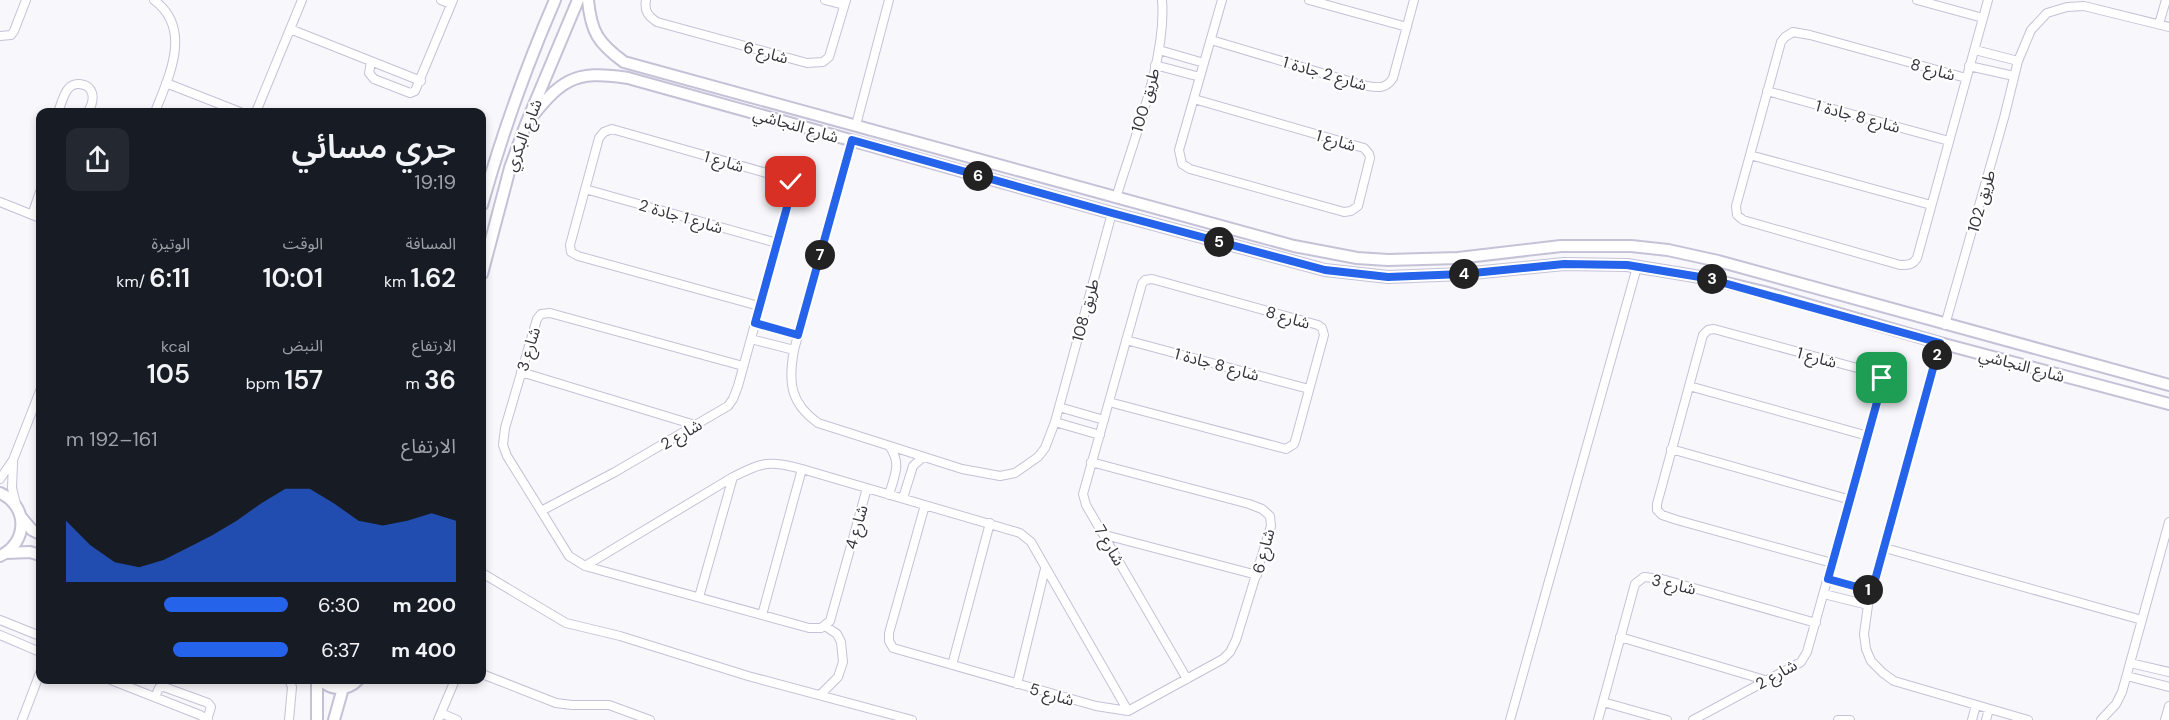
<!DOCTYPE html>
<html lang="ar">
<head>
<meta charset="utf-8">
<style>
  :root { --surface:#171b24; --page:#242831; --text:#f1f3f6; --muted:#9ea1a6; --accent:#2563eb }
  body { margin:0; font-family:"DM Sans","Noto Sans Arabic",sans-serif; background:var(--page); color:var(--text); direction:rtl; height:100vh; display:flex; flex-direction:column; font-size:22px; white-space:nowrap }
  * { box-sizing:border-box; margin:0 }
  p { font-size:20px; color:var(--muted) }
  .icon { flex:none; width:33px; height:33px; fill:none; stroke:currentColor; stroke-width:2; stroke-linecap:round; stroke-linejoin:round }
  .map { position:relative; flex:1; overflow:hidden; direction:ltr }
  .sheet { position:absolute; left:36px; top:108px; width:450px; height:576px; display:flex; flex-direction:column; background:var(--surface); border-radius:12px; box-shadow:0 3px 9px #0003; direction:rtl }
  .sheet>* { flex:none }
  .pin { position:absolute; display:grid; place-items:center; width:51px; height:51px; color:#fff; margin:-26px; border-radius:12px; box-shadow:0 3px 9px #0006 }
  .km { position:absolute; width:30px; height:30px; margin:-15px; border-radius:50%; background:#222; color:#fff; font-size:16px; line-height:30px; text-align:center }
  .round { display:grid; place-items:center; flex:none; width:63px; height:63px; border-radius:12px; background:var(--page) }
  .head { display:flex; align-items:center; justify-content:space-between; height:102px; padding:0 30px }
  h1 { font-size:33px; font-weight:600; line-height:45px }
  .figures { display:grid; grid-template-columns:repeat(3,1fr); gap:9px; height:102px; padding:6px 30px }
  .figures div { display:grid; align-content:center }
  .figures b { font-size:26px; font-weight:600 }
  .figures small { font-size:16px; font-weight:400 }
  .figures p { font-size:16px }
  .chart { height:168px; padding:12px 30px }
  .chart p { display:flex; justify-content:space-between }
  .chart svg { width:100%; height:108px; margin-top:6px; fill:var(--accent); opacity:.7 }
  ul { padding:0 30px; list-style:none; font-size:20px }
  li { display:grid; grid-template-columns:96px 72px 1fr; align-items:center; height:45px }
  li i { height:15px; border-radius:8px; background:var(--accent) }
  .map>svg:first-child { display:block }
  .lines { fill:none; stroke-linecap:round; stroke-linejoin:round }
  .street-casing { stroke:#c5c2d7; stroke-width:10 }
  .secondary-casing { stroke:#c5c2d7; stroke-width:14 }
  .street { stroke:#fff; stroke-width:8 }
  .secondary { stroke:#fff; stroke-width:10 }
  .route-casing { stroke:#fff; stroke-width:12 }
  .route { stroke:#2563eb; stroke-width:8 }
  .labels { text-anchor:middle; stroke-width:4.5; stroke-linejoin:round; paint-order:stroke }
  .street-label { font-size:16px; fill:#36353d; stroke:#fff }
</style>
</head>
<body>
<div class="map">
<svg width="2169" height="720" viewBox="0 0 2169 720">
  <rect width="100%" height="100%" fill="#f8f7fb"/>
  <g class="lines">
    <g class="street-casing">
      <path id="street" d="M154,0c39,29 15,76 1,112
        M441,0l10,4
        M646,0c-2,11 2,16 11,22l150,41 16,-1 6,-5 17,-57
        M825,0l19,5
        M1309,0l98,27
        M1917,0l66,18
        M2159,24l7,-24
        M290,29l131,52
        M0,36l11,-1 3,-4 12,-31
        M1211,40l151,45c13,2 23,6 31,-7l21,-78
        M1159,50l45,13
        M1975,50l43,11
        M371,62l-2,11 5,6 36,14 5,-2 38,-91
        M1155,65l45,12
        M1969,66l45,10
        M1966,78l-156,-43 -17,-3 -8,5 -4,5 -45,164 1,9 6,5 157,45c8,0 13,0 17,-7l71,-258
        M166,83l74,29
        M1767,91l182,50
        M1194,99l170,49 5,6 1,4 -12,48 -7,5 -7,1 -154,-43 -8,-5 -3,-14 43,-150
        M58,112c3,-7 5,-17 10,-23 6,-8 21,-6 24,4 2,7 -1,13 -4,19
        M256,112l46,-112
        M856,125l33,-125
        M852,140l-58,210c-6,32 -4,53 24,73l144,46 38,7 15,-3 23,-16 7,-9 10,-26 57,-209
        M1750,155l181,50
        M585,189l192,54
        M1116,198c17,-57 51,-140 46,-198
        M0,202l40,16
        M32,215l8,-23
        M755,323l43,12
        M1945,325l59,-207 14,-57 13,-31 16,-17 20,-6 17,-1 85,21
        M751,339l43,11
        M1126,340l183,49
        M1940,343l-72,262 -4,29 2,15 5,12 12,12 11,8 134,39
        M743,366l-193,-53 -9,1 -4,5 -32,109 -2,17 4,11 62,100 16,10 224,62h12l9,-7 37,-133
        M521,372l174,53
        M1689,386l179,50
        M1109,402l177,47 8,-5 2,-6 28,-103 -2,-7 -4,-3 -166,-46 -7,1 -3,4 -59,210 3,11 101,174
        M1059,407l45,13
        M1055,422l45,13
        M1671,449l180,51
        M13,463l-1,25 4,16
        M0,479l13,-19 27,-69
        M889,495c5,-19 13,-30 1,-48
        M903,498l10,-32 10,-9
        M925,505l-36,128v8l4,7 203,58 32,5 95,-52 7,-7 6,-12 35,-114 -1,-10 -8,-7 -13,-5 -158,-42
        M541,511l74,-39 113,-66 5,-7 5,-13 54,-197 -1,-7 -7,-4 -172,-49 -8,3 -5,6 -29,107 1,7 7,4 181,50
        M1105,535l152,40
        M1885,548l257,72
        M585,566l148,-89c30,-15 36,-17 69,-8l218,64 11,9 97,169
        M482,573l84,50 54,13 128,40 164,44
        M1828,579l44,12
        M1824,594l44,11
        M699,597l34,-120
        M762,615l40,-146
        M0,620l40,16
        M0,635l40,17
        M1620,637l145,43
        M2130,663l39,9
        M952,665l38,-142
        M482,674l74,29 16,2h37l41,15
        M2127,676l42,11
        M111,680l89,35 8,5
        M1017,684l28,-115
        M820,695l18,-18 5,-15 -2,-20 -4,-8 -12,-8
        M155,697l4,-9 5,-1 44,16 3,4 -4,13
        M1603,702l64,18
        M441,713l16,7
        M22,720l18,-47
        M289,720l3,-33 -3,-7
        M438,720l17,-40
        M1510,720l127,-453
        M1598,720l37,-136 9,-7 18,2 154,44
        M1693,720l108,-58 6,-10 75,-268 -3,-10 -165,-45 -6,1 -5,5 -46,169v6l5,5 15,5 155,43
        M1838,720h12
        M1972,720l4,-15
        M1986,720l3,-11
        M2101,720l15,-16 6,-12 47,-170
        M2165,720l4,-14"/>
    </g>
    <g class="secondary-casing">
      <path id="secondary" d="M588,0c3,32 10,43 36,62l670,184 63,12 31,2 70,-2 103,-12h70l37,4 50,11 451,124
        M526,124c34,-43 46,-55 102,-46l484,135 213,57 63,7 75,-3 101,-10 63,1 37,6 42,7 58,14 176,51 229,61
        M482,205c20,-71 44,-138 73,-205
        M482,274l28,-106 16,-44 52,-124
        M0,493c29,13 28,50 0,63
        M21,517l11,13 8,4
        M6,553l24,-1 10,3
        M321,680c11,11 26,11 37,0
        M317,720v-40
        M334,720l9,-32"/>
    </g>
    <use href="#street" class="street"/>
    <use href="#secondary" class="secondary"/>
  </g>
  <g class="lines">
    <g class="route-casing">
      <path id="route" d="M791,182l1,7 -37,134 43,12 54,-195 260,73 213,57 63,7 75,-3 101,-10 63,1 79,13 234,65 -68,248 -44,-12 54,-195v-6"/>
    </g>
    <use href="#route" class="route"/>
  </g>
  <g class="labels">
    <g class="street-label">
      <text transform="translate(766 52) rotate(15)" y="6">شارع 6</text>
      <text transform="translate(1933 69) rotate(15)" y="6">شارع 8</text>
      <text transform="translate(1325 73) rotate(16)" y="6">شارع 2 جادة 1</text>
      <text transform="translate(1145 100) rotate(-74)" y="6">طريق 100</text>
      <text transform="translate(1858 116) rotate(15)" y="6">شارع 8 جادة 1</text>
      <text transform="translate(796 125) rotate(16)" y="6">شارع النجاشي</text>
      <text transform="translate(523 135) rotate(-69)" y="6">شارع البكري</text>
      <text transform="translate(1336 140) rotate(16)" y="6">شارع 1</text>
      <text transform="translate(724 161) rotate(16)" y="6">شارع 1</text>
      <text transform="translate(1981 201) rotate(-74)" y="6">طريق 102</text>
      <text transform="translate(681 216) rotate(16)" y="6">شارع 1 جادة 2</text>
      <text transform="translate(1085 310) rotate(-75)" y="6">طريق 108</text>
      <text transform="translate(1288 317) rotate(16)" y="6">شارع 8</text>
      <text transform="translate(528 349) rotate(-73)" y="6">شارع 3</text>
      <text transform="translate(1817 357) rotate(15)" y="6">شارع 1</text>
      <text transform="translate(1217 364) rotate(15)" y="6">شارع 8 جادة 1</text>
      <text transform="translate(2022 365) rotate(15)" y="6">شارع النجاشي</text>
      <text transform="translate(681 434) rotate(-30)" y="6">شارع 2</text>
      <text transform="translate(856 527) rotate(-74)" y="6">شارع 4</text>
      <text transform="translate(1110 545) rotate(60)" y="6">شارع 7</text>
      <text transform="translate(1263 551) rotate(-75)" y="6">شارع 6</text>
      <text transform="translate(1674 584) rotate(13)" y="6">شارع 3</text>
      <text transform="translate(1776 674) rotate(-29)" y="6">شارع 2</text>
      <text transform="translate(1052 694) rotate(16)" y="6">شارع 5</text>
    </g>
  </g>
</svg>
<div class="pin" style="left:1882px;top:378px;background:#1e9e55"><svg class="icon" aria-label="arrive" viewBox="0 0 24 24"><path d="M6 21V4h12l-3 4 3 4H6"/></svg></div>
<div class="pin" style="left:791px;top:182px;background:#d93025"><svg class="icon" aria-label="check" viewBox="0 0 24 24"><path d="M5 12l5 5 9-10"/></svg></div>
<b class="km" style="left:1868px;top:590px">1</b>
<b class="km" style="left:1937px;top:355px">2</b>
<b class="km" style="left:1712px;top:279px">3</b>
<b class="km" style="left:1464px;top:274px">4</b>
<b class="km" style="left:1219px;top:242px">5</b>
<b class="km" style="left:978px;top:176px">6</b>
<b class="km" style="left:820px;top:255px">7</b>
<section class="sheet">
<div class="head"><div><h1>جري مسائي</h1><p>19:19</p></div><a class="round"><svg class="icon" aria-label="share" viewBox="0 0 24 24"><path d="M12 15V3M7 8l5-5 5 5M5 13v7h14v-7"/></svg></a></div>
<div class="figures">
<div><p>المسافة</p><b>1.62<small> km</small></b></div>
<div><p>الوقت</p><b>10:01</b></div>
<div><p>الوتيرة</p><b>6:11<small> /km</small></b></div>
</div>
<div class="figures">
<div><p>الارتفاع</p><b>36<small> m</small></b></div>
<div><p>النبض</p><b>157<small> bpm</small></b></div>
<div><p>kcal</p><b>105</b></div>
</div>
<div class="chart"><p><span>الارتفاع</span>161–192 m</p>
<svg viewBox="0 0 160 44" preserveAspectRatio="none"><path d="M0 44V19L10 29L20 36L30 38L40 35L50 30L60 25L70 19L80 12L90 6L100 6L110 12L120 19L130 21L140 19L150 16L160 19V44z"/></svg>
</div>
<ul>
<li><b>200 m</b>6:30<i style="width:56%"></i></li>
<li><b>400 m</b>6:37<i style="width:52%"></i></li>
</ul>
</section>
</div>
</body>
</html>
